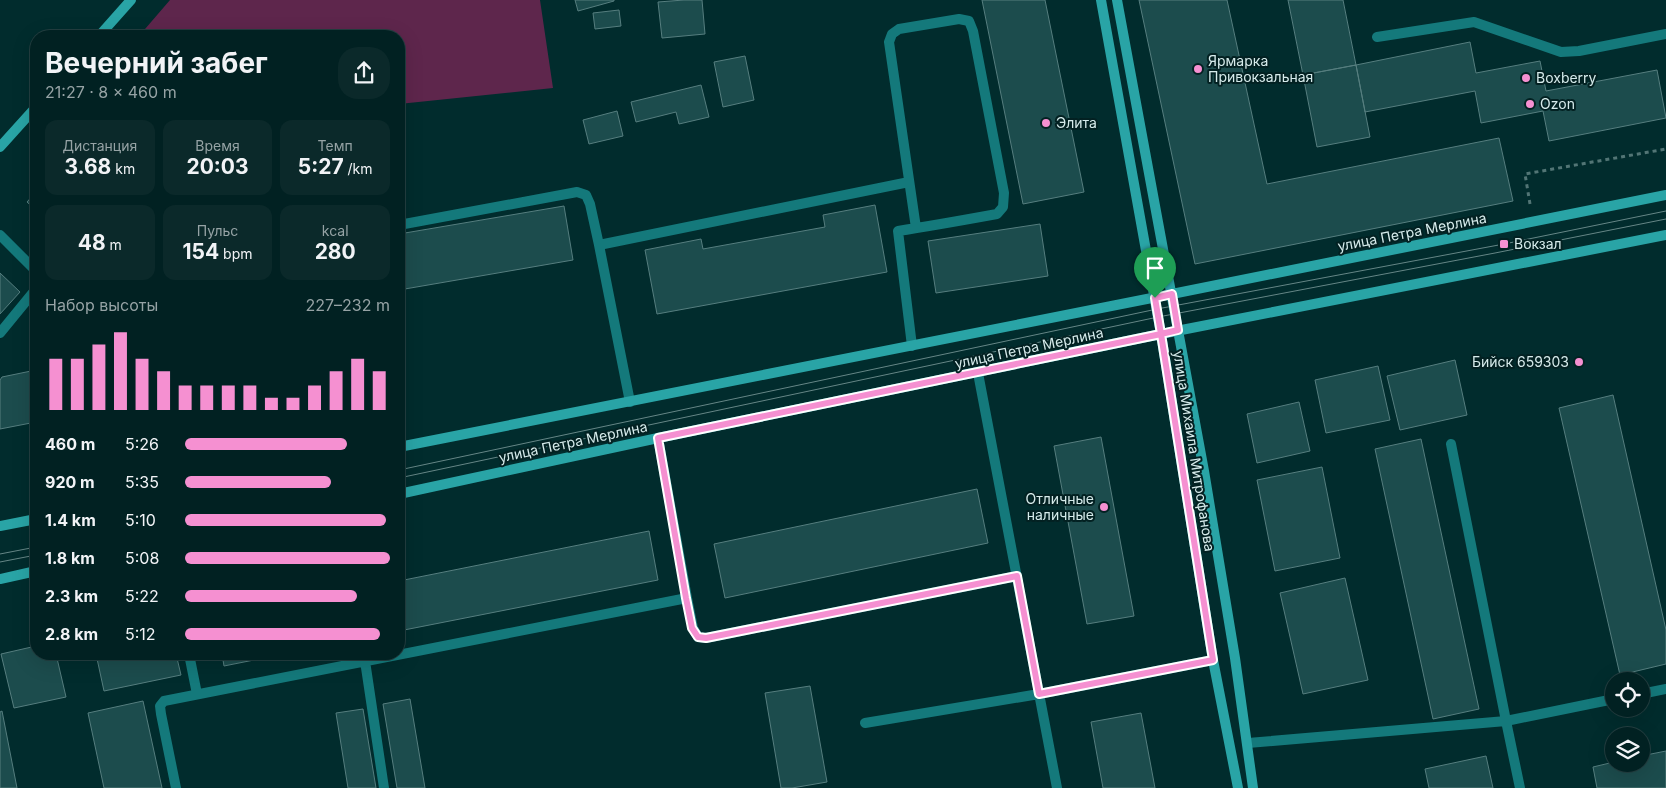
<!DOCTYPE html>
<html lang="ru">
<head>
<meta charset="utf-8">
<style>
  :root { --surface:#012122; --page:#0b292a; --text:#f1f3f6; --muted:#96a3a5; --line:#233e40; --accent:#f590d1 }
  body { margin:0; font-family:Inter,sans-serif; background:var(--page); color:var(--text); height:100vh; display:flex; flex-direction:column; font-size:19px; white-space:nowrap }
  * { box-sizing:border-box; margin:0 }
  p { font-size:16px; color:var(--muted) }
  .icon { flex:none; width:28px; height:28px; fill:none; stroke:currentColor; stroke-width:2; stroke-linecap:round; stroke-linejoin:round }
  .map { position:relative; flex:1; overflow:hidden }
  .drawer { position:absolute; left:30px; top:30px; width:375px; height:630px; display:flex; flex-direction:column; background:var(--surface); border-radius:20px; box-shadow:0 5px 20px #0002,0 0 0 1px var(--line) }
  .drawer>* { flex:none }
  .tools { position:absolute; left:1605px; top:672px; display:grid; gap:10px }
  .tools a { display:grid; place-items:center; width:45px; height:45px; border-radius:50%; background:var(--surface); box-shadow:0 5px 20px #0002,0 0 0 1px var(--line); font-size:25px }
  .pin { position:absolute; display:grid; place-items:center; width:42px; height:42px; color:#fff; margin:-51px -21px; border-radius:50% 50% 50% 0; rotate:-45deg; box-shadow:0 0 5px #0007 }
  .pin .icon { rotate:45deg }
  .round { display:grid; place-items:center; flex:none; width:52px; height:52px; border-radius:20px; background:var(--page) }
  .head { display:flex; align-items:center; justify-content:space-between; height:85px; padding:0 15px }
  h1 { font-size:28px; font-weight:700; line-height:38px }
  .metrics { display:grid; grid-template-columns:repeat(3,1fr); gap:8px; height:85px; padding:5px 15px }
  .metrics div { display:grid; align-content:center; border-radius:12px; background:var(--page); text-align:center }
  .metrics b { font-size:21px; font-weight:700 }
  .metrics small { font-size:14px; font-weight:400 }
  .metrics p { font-size:14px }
  .chart { height:140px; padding:10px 15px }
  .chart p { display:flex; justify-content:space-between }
  .chart svg { width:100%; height:90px; margin-top:5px; stroke:var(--accent); stroke-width:6 }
  ul { padding:0 15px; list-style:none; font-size:16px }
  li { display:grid; grid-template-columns:80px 60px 1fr; align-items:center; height:38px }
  li i { height:12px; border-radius:6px; background:var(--accent) }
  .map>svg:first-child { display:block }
  .green { fill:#5e264c }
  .building { fill:#1c4c4d; stroke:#567e7f }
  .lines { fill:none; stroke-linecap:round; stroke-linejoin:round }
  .path { stroke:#527575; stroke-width:3; stroke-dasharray:4 4; stroke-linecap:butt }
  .lane { stroke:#14797b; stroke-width:10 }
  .secondary { stroke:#29a4a6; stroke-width:10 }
  .tram { stroke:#658686; stroke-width:1 }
  .route-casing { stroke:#fff; stroke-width:10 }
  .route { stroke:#f590d1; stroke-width:6 }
  .poi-dot { fill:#f590d1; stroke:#032122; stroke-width:2 }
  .labels { text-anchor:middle; stroke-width:4; stroke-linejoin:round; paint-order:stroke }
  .poi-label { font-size:14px; fill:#d6ebeb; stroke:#032122; text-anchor:start }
  .street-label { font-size:14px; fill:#d6ebeb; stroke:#032122 }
</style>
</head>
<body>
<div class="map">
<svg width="1666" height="788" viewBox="0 0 1666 788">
  <rect width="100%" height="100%" fill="#012c2d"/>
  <path class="green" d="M170,0h370l13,88 -154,16v-68h-260z"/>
  <path class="building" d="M575,0h39v1l-36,10z
    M684,0h18l3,34 -43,4 -4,-36z
    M982,0h63l39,192 -61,12z
    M1139,0h88l40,184 232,-46 14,63 -318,63z
    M1288,0h55l13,65 -53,10z
    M619,10l2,16 -26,3 -2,-16z
    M1470,42l6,31 64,-12 6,30 111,-21 9,48 -117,23 -6,-30 -62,12 -6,-32 -110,21 -9,-47z
    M745,56l9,44 -31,7 -9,-45z
    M1356,65l14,72 -53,10 -14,-72z
    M701,85l8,32 -30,7 -3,-12 -40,10 -5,-20z
    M617,111l6,25 -34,8 -6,-24z
    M36,192v18l-9,-8z
    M875,205l12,67 -230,42 -12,-64 56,-11 2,10 122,-22 -2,-12z
    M564,206l9,54 -174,30v-56z
    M1040,224l8,52 -112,17 -8,-52z
    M0,273l20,19 -20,22z
    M1455,360l12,55 -67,15 -13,-54z
    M1378,366l12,54 -64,13 -11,-53z
    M36,370v52l-36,7v-49l2,-3z
    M1613,395l53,235v34l-46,11 -61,-267z
    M1299,402l11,49 -53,12 -10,-49z
    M1101,437l33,179 -47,8 -33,-178z
    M1421,439l58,270 -46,10 -58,-270z
    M1322,467l18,91 -65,13 -18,-91z
    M977,489l11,54 -263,55 -11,-54z
    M649,531l9,49 -259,51v-50z
    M1345,578l23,102 -65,14 -23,-101z
    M36,646v8h20l10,43 -52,11 -13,-54z
    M96,654h80l5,21 -77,16z
    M222,654h62l-60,12z
    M810,686l17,96 -35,6h-11l-16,-95z
    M410,699l15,89h-28l-14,-84z
    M143,701l19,87h-58l-16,-75z
    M363,709l13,79h-28l-12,-75z
    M2,711l15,77h-17v-76z
    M1141,713l14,75h-52l-12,-66z
    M1666,751v37h-69l-4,-21 21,-5v2h27v-8z
    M1486,756l7,32h-64l-4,-19z"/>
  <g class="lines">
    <path class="path" d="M1530,204l-5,-30 141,-25"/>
    <path class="lane" d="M1377,37l97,-15 87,30 18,-1 87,-17
      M399,225l178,-33 9,3 4,9 9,41
      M0,235l36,36
      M0,333l36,-44
      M912,346l-14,-115c33,-5 66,-11 99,-17l6,-7 1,-14 -31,-162 -4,-10 -10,-2 -60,10 -7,5 -3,8 27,186
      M978,373l79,415
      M630,402l-31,-157 310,-63
      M1451,444l55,277 108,-22
      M687,598l6,30 5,9 8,1 311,-62
      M189,654l8,40
      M365,661l19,127
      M1641,694l25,-5
      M865,723l174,-29 174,-34
      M1248,743l258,-22 14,67
      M176,788l-15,-74 -1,-8 4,-5 523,-103 -29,-160"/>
    <path class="secondary" d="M1101,0l60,334 52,326 25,128
      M1117,0l87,471 31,187 18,130
      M99,36l32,-36
      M0,147l36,-40
      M399,447l773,-153 494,-99
      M399,494l259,-56 503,-104 505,-99
      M0,526l36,-7
      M0,579l36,-8"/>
    <path class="tram" d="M399,470l758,-161 347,-65 162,-33
      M399,478l759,-161 337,-64 171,-34
      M0,554l36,-7
      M0,562l36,-7"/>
  </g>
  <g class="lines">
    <g class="route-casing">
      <path id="route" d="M1155,298l6,36 -503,104 28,160 6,30 6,9 8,1 311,-62 22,118 174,-34 -52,-326 17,-4 -6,-36 -17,4"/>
    </g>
    <use href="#route" class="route"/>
  </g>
  <g class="poi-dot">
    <circle cx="1198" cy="69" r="5"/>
    <circle cx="1526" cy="78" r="5"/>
    <circle cx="1530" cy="104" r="5"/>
    <circle cx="1046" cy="123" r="5"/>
    <rect x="1499" y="239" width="10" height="10" rx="2.5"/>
    <circle cx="1579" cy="362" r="5"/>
    <circle cx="1104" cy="507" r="5"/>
  </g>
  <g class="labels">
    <g class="poi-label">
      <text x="1208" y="66">Ярмарка<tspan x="1208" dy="16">Привокзальная</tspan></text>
      <text x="1536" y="83">Boxberry</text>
      <text x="1540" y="109">Ozon</text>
      <text x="1056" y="128">Элита</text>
      <text x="1514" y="249">Вокзал</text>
      <text x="1569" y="367" text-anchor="end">Бийск 659303</text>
      <text x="1094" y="504" text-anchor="end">Отличные<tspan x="1094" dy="16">наличные</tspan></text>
    </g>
    <g class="street-label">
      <text transform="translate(1412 232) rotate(-11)" y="5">улица Петра Мерлина</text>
      <text transform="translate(1029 348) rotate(-12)" y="5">улица Петра Мерлина</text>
      <text transform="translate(573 442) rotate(-12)" y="5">улица Петра Мерлина</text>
      <text transform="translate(1194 451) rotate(81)" y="5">улица Михаила Митрофанова</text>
    </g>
  </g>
</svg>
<div class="tools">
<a><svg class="icon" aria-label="locate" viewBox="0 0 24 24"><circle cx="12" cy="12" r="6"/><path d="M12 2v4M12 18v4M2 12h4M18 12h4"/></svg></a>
<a><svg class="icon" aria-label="layers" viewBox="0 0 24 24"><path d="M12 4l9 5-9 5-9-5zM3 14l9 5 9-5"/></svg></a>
</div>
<div class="pin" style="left:1155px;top:298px;background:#1e9e55"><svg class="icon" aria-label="arrive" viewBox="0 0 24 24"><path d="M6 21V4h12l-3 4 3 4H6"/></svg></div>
<section class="drawer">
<div class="head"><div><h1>Вечерний забег</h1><p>21:27 · 8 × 460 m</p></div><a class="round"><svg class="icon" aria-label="share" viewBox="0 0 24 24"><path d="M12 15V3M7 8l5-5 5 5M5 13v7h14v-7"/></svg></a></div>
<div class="metrics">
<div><p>Дистанция</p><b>3.68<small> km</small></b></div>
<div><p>Время</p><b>20:03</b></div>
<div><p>Темп</p><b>5:27<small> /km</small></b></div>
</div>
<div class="metrics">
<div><b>48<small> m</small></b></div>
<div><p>Пульс</p><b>154<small> bpm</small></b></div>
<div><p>kcal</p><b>280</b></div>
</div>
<div class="chart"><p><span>Набор высоты</span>227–232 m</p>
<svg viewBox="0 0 160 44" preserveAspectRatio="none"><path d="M5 44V19M15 44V19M25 44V12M35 44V6M45 44V19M55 44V25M65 44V32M75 44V32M85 44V32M95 44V32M105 44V38M115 44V38M125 44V32M135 44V25M145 44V19M155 44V25"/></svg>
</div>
<ul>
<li><b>460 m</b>5:26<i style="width:79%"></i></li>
<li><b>920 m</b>5:35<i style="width:71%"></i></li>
<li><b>1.4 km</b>5:10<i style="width:98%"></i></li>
<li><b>1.8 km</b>5:08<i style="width:100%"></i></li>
<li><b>2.3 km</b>5:22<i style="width:84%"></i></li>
<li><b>2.8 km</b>5:12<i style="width:95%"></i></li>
</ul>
</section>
</div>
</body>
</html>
